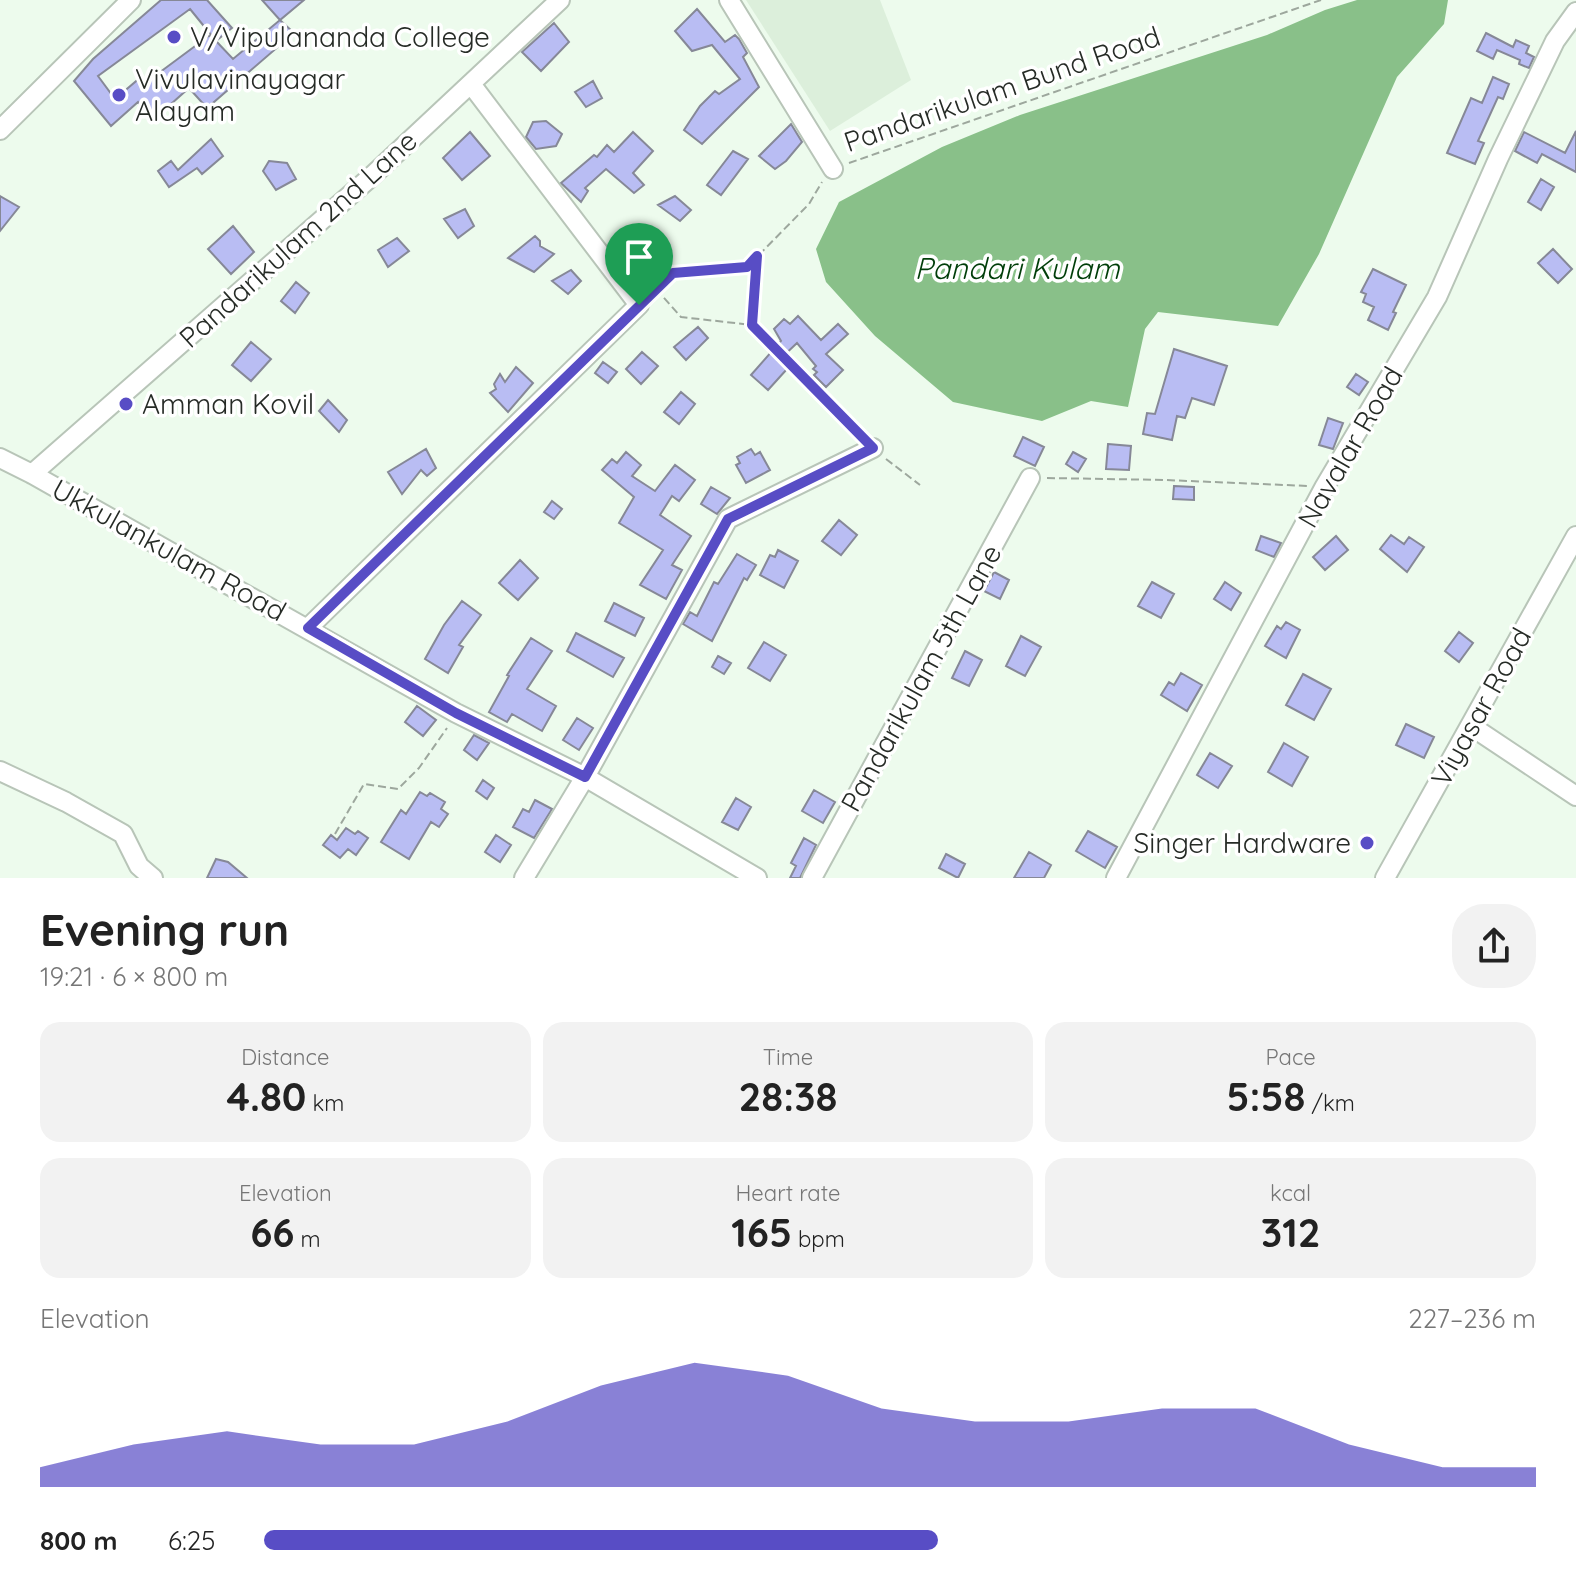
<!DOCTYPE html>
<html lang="en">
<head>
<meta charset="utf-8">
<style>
  :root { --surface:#fff; --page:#f2f2f2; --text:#222; --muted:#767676; --accent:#584dc5 }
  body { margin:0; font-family:Quicksand,sans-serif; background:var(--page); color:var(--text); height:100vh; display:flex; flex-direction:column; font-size:30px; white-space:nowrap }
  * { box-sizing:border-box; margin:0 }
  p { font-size:26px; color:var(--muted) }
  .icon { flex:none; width:44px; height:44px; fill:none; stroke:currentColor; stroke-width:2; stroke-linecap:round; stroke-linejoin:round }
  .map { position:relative; height:878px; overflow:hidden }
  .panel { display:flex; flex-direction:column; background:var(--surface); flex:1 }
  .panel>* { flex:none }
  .pin { position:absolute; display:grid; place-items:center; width:68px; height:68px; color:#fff; margin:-82px -34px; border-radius:50% 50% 50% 0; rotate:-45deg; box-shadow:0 0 8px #0007 }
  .pin .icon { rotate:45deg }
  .round { display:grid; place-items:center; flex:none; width:84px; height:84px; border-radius:32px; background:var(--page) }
  .overview { display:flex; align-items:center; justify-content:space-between; height:136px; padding:0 40px }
  h1 { font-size:44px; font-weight:700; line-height:60px }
  .figures { display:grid; grid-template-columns:repeat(3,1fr); gap:12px; height:136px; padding:8px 40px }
  .figures div { display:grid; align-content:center; border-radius:20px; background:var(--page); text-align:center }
  .figures b { font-size:40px; font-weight:700 }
  .figures small { font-size:22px; font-weight:400 }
  .figures p { font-size:22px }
  .chart { height:224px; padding:16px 40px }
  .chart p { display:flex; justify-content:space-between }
  .chart svg { width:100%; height:144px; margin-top:8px; fill:var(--accent); opacity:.7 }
  ul { padding:0 40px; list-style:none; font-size:26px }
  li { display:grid; grid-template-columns:128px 96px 1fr; align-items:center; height:60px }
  li i { height:20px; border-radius:10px; background:var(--accent) }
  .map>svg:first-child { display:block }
  .built { fill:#dcefdb }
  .water { fill:#89c089 }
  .building { fill:#b9bdf3; stroke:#868897; stroke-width:2; fill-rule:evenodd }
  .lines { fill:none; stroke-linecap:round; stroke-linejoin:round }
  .minor-casing { stroke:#b8c5b8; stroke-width:22 }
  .path { stroke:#9da79d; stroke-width:2; stroke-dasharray:8 4; stroke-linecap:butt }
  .minor { stroke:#fff; stroke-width:18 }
  .route-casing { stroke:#fff; stroke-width:16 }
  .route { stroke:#584dc5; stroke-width:10 }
  .poi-dot { fill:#584dc5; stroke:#fff; stroke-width:3 }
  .labels { text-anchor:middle; stroke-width:7; stroke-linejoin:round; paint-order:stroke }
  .poi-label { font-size:28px; fill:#262b26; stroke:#fff; text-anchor:start }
  .street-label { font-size:28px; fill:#262b26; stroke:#fff }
  .water-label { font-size:30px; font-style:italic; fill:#003e09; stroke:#fff }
</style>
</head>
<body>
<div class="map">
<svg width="1576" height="878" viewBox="0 0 1576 878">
  <rect width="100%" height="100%" fill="#edfbed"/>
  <path class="built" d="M746,0h134l31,80 -81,51z"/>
  <path class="water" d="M1357,0h91l-4,24 -47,53 -78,177 -41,72 -120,-14 -13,17 -17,78 -37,-6 -49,20 -89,-19 -78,-66 -49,-54 -10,-33 23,-47 103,-55 78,-32 247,-80 58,-25z"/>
  <path class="building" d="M161,0h46l25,28 -16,13 17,18 47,-39 14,13 -87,75 -18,-20 -37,33 -14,-19 -27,24 -37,-45 19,-22zM190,9l26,32 -6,-6 -66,49 -3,-7 -26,22 -17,-23z
    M262,0h42l-24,20z
    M697,9l28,33 10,-7 4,4 8,14 -4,4 16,30 -57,57 -18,-14 16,-24 15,-15 4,3 21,-15 -28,-34 -20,6 -17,-20z
    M554,23l15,19 -28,29 -19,-19z
    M1486,33l27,14 3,-7 13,6 -3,7 8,4 -5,11 -10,-4 1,-4 -23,-10 -4,9 -16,-8z
    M1493,77l16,7 -6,15 -5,-2 -20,44 6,2 -9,21 -28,-11 24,-55 11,5z
    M593,81l9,17 -16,9 -11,-15z
    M546,121l16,13 -6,12 -20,3 -10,-12 7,-15z
    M791,124l11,18 -16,19 -11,8 -16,-13z
    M1576,131v41l-34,-18 -5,9 -22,-12 9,-19 41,21z
    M470,132l20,24 -28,24 -19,-22z
    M633,132l20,19 -20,22 11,12 -10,8 -28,-24 -21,19 3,3 -7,11 -20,-19 33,-28 3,2 10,-12 7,7z
    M211,139l12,17 -21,18 -5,-6 -28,19 -11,-16 13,-10 7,9z
    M733,151l15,8 -27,36 -14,-10z
    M269,161l18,2 9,16 -20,11 -13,-19z
    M1541,179l13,8 -13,23 -13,-8z
    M0,196l19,11 -19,24z
    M675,196l16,14 -11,11 -22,-16z
    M465,209l9,17 -16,12 -14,-19z
    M233,226l21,26 -23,22 -23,-25z
    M535,236l5,5v5l14,8 -20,18 -26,-14z
    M397,238l12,13 -21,16 -10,-17z
    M1553,249l19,20 -14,14 -20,-20z
    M1373,269l33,16 -13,27 3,1 -8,17 -20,-10 6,-13 -11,-5 3,-8 -5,-2z
    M571,270l10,11 -13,13 -16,-13z
    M296,282l13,11 -14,20 -14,-12z
    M798,316l23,24 17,-16 10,10 -22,20 17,16 -17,17 -12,-12 3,-3 -4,-3 3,-3 -19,-23 -19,18 9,8 -19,21 -17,-15 30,-34 -7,-12 10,-10 6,5z
    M698,327l10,11 -22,22 -12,-13z
    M251,342l20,17 -20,22 -19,-16z
    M1174,349l53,17 -13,39 -22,-7 -7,20 -8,-2 -5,24 -29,-6 4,-21 8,1z
    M642,352l16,14 -17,18 -15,-15z
    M603,362l14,10 -9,11 -13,-10z
    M516,367l17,16 -25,29 -18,-19 6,-4 -2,-5 6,-10 5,8z
    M1356,374l12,8 -9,13 -12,-8z
    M681,392l14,12 -16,20 -15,-12z
    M328,400l19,20 -8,12 -20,-21z
    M1328,418l15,5 -10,26 -14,-4z
    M1023,437l21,10 -9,19 -21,-10z
    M1108,444l23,2 -2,24 -23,-1z
    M426,449l10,19 -9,8 -6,-6 -19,24 -14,-22z
    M751,449l4,6 5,-3 10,18 -24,13 -10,-18 4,-2 -3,-6z
    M626,452l15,13 -9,11 23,15 20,-26 20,15 -16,21 -7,-5 -12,19 31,21 -19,29 10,5 -16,29 -26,-14 23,-35 -44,-27 15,-26 -32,-27 10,-11 5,4z
    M1073,452l13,7 -8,13 -12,-8z
    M1174,486l20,1v13l-21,-1z
    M711,487l19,11 -13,16 -16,-10z
    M552,501l10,8 -8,10 -10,-7z
    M839,520l18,15 -16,20 -19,-14z
    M1391,535l13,9 5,-7 15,10 -17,25 -27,-23z
    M1261,536l20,7 -7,14 -18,-7z
    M1336,536l12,14 -23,20 -12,-13z
    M778,550l20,11 -14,27 -24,-13 10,-20 5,2z
    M737,554l19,11 -9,15 -3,-2 -32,63 -29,-17 7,-12 7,4 17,-34 4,2z
    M520,560l18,18 -20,22 -19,-17z
    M994,572l15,8 -9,19 -16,-8z
    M1152,582l22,12 -13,24 -23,-12z
    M1225,582l16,11 -10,17 -17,-11z
    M462,601l19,14 -22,30 4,2 -15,26 -23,-14 19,-34z
    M614,603l30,15 -9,18 -30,-15z
    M1286,622l14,8 -14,28 -21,-12 12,-20 4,3z
    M1459,632l14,11 -14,19 -14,-11z
    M576,633l48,25 -11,19 -46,-26z
    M1021,636l20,11 -16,29 -19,-10z
    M531,638l21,13 -25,38 29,17 -14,25 -30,-17 -5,8 -18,-10 20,-36 -2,-1z
    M764,642l22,13 -16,26 -22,-13z
    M965,651l17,9 -13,26 -17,-8z
    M718,656l13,7 -7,11 -12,-7z
    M1181,673l21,12 -15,26 -26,-16 8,-13 5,3z
    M1303,674l28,15 -17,31 -28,-15z
    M417,706l19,14 -13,16 -18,-14z
    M577,718l16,10 -14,22 -16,-10z
    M1406,724l28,13 -10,21 -28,-13z
    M474,735l15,8 -12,17 -13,-10z
    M1284,743l24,14 -16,29 -24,-14z
    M1210,753l22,13 -14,22 -21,-13z
    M483,780l11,8 -7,11 -11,-8z
    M814,790l21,12 -12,21 -21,-12z
    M420,792l7,4 3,-3 15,9 -4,7 7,5 -9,13 -8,-5 -22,37 -28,-17 20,-32 5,4z
    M736,798l15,9 -13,23 -16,-8z
    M535,800l17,9 -18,29 -21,-11 10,-18 6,3z
    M346,828l9,6 3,-3 10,7 -12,17 -8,-6 -8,9 -17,-13 8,-10 6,5z
    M1088,831l29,16 -12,21 -29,-17z
    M496,835l15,10 -11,17 -15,-10z
    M804,838l12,7 -16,33h-10l6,-12 -5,-3z
    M1029,852l22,13 -7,13h-30z
    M946,854l19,10 -7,14 -19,-10z
    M216,859l12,3 19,16h-40z"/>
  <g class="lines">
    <g class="minor-casing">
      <path id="minor" d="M729,0l104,169
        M0,130l131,-130
        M0,458l32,16 424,239 129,64 172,101
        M32,474l341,-299 187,-175
        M308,628l331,-323 -168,-221
        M1471,726l105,70
        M0,771l66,31 57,32 16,32 14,12
        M524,878l61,-101 143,-258 145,-71
        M812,878l218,-400
        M1116,878l209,-392 112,-189 61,-138 57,-118 21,-29
        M1385,878l191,-342"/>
    </g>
    <path class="path" d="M849,163l472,-163
      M656,289l25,28 71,8 109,111
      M652,293l21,-20 74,-6 62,-63 13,-22
      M752,323l5,-65
      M886,459l34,26
      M1047,478l119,2 143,6
      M335,834l29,-50 34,5 21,-21 28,-40"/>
    <use href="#minor" class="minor"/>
  </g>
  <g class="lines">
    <g class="route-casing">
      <path id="route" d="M757,256l-5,69 121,123 -145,71 -143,258 -129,-64 -148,-85 365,-355 74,-6z"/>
    </g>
    <use href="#route" class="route"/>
  </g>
  <g class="poi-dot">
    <circle cx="174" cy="37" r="8"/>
    <circle cx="119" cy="95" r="8"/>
    <circle cx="126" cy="404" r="8"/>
    <circle cx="1367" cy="843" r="8"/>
  </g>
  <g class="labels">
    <g class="poi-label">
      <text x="190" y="47">V/Vipulananda College</text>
      <text x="135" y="89">Vivulavinayagar<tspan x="135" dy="32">Alayam</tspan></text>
      <text x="142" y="414">Amman Kovil</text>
      <text x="1351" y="853" text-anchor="end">Singer Hardware</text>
    </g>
    <g class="street-label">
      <text transform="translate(1002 89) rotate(-19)" y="10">Pandarikulam Bund Road</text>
      <text transform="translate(298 239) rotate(-42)" y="10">Pandarikulam 2nd Lane</text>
      <text transform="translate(1350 447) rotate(-60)" y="10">Navalar Road</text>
      <text transform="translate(169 550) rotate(29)" y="10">Ukkulankulam Road</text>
      <text transform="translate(921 678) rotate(-61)" y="10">Pandarikulam 5th Lane</text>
      <text transform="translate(1481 707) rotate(-61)" y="10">Viyasar Road</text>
    </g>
    <g class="water-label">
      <text x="1017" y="279">Pandari Kulam</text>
    </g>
  </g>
</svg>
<div class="pin" style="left:639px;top:305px;background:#1e9e55"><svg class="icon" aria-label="arrive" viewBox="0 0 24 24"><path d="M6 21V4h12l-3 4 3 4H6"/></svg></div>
</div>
<section class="panel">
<div class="overview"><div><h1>Evening run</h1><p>19:21 · 6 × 800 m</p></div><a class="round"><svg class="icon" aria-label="share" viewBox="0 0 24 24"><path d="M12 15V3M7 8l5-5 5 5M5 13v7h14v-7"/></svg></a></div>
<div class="figures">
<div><p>Distance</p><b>4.80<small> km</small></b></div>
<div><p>Time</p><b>28:38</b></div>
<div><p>Pace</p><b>5:58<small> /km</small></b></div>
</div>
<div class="figures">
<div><p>Elevation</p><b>66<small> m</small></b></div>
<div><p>Heart rate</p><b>165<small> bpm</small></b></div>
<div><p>kcal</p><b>312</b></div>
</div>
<div class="chart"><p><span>Elevation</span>227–236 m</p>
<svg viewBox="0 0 160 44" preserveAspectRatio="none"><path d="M0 44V38L10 31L20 27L30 31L40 31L50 24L60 13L70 6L80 10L90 20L100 24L110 24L120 20L130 20L140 31L150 38L160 38V44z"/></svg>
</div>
<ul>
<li><b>800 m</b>6:25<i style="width:53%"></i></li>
</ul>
</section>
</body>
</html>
